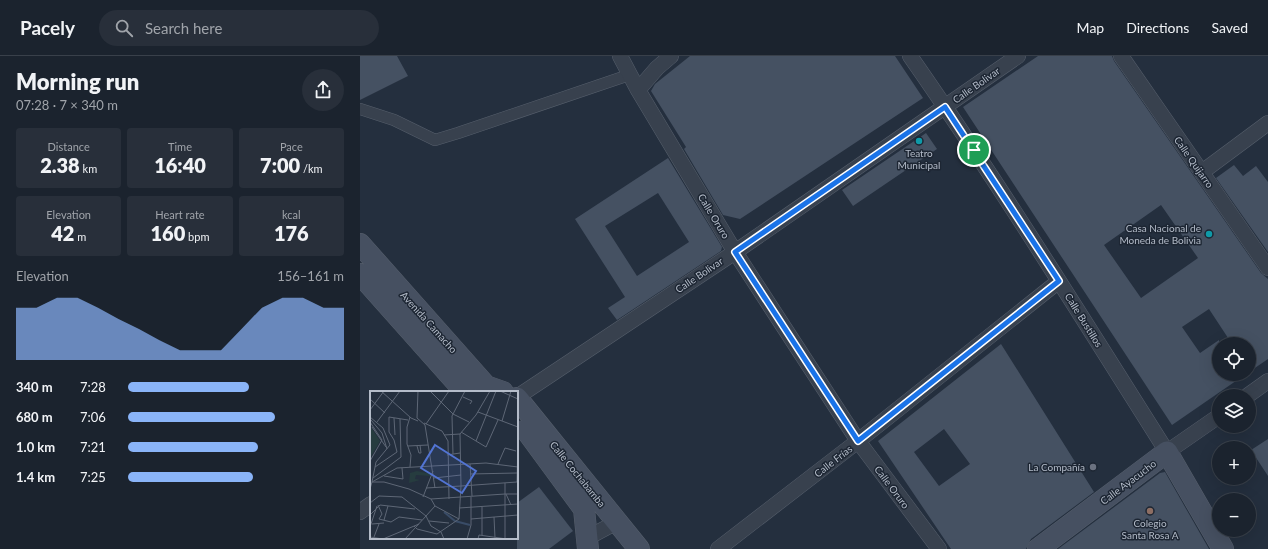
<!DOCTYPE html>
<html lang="en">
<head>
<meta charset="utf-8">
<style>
  :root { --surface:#1b232e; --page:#282f3a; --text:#f1f3f6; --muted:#a0a4aa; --line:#39404a; --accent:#8ab4f8 }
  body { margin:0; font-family:Lato,sans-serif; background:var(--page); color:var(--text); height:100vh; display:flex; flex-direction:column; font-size:15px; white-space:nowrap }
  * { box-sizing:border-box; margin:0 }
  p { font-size:13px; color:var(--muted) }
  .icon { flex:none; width:22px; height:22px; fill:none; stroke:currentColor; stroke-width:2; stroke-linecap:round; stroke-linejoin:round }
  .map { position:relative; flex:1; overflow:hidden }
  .details { display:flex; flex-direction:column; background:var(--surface); width:360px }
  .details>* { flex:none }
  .fabs { position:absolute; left:852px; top:281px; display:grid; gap:8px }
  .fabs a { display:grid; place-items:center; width:44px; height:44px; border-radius:50%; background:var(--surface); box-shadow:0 4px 16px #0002,0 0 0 1px var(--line); font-size:20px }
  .pin { position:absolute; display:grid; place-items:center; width:34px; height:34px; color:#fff; margin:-17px; border:2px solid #fff; border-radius:50%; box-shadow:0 1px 4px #0007 }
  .round { display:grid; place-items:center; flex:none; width:42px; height:42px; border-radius:21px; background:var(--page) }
  .overview { display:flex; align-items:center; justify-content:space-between; height:68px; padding:0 16px }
  h1 { font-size:22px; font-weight:800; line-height:30px }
  .metrics { display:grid; grid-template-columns:repeat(3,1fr); gap:6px; height:68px; padding:4px 16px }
  .metrics div { display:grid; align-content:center; border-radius:4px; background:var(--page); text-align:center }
  .metrics b { font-size:20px; font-weight:800 }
  .metrics small { font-size:11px; font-weight:400 }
  .metrics p { font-size:11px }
  .chart { height:112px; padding:8px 16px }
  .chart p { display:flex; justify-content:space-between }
  .chart svg { width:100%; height:72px; margin-top:4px; fill:var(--accent); opacity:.7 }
  ul { padding:0 16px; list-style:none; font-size:13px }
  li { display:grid; grid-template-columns:64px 48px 1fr; align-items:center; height:30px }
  li i { height:10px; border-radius:5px; background:var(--accent) }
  header { display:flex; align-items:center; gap:24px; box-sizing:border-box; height:56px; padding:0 20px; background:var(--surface); border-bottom:1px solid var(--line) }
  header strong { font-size:19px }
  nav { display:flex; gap:22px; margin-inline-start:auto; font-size:14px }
  .search { width:280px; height:36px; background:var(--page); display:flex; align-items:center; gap:10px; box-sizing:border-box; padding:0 14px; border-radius:22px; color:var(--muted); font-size:15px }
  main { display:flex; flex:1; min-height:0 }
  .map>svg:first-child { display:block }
  .building { fill:#455162; fill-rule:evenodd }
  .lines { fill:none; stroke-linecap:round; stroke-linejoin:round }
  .pedestrian-casing { stroke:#565f6c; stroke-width:12 }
  .minor-casing { stroke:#565f6c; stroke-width:16 }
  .secondary-casing { stroke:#565f6c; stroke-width:22 }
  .pedestrian { stroke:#38414e; stroke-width:11 }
  .minor { stroke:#38414e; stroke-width:15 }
  .secondary { stroke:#465061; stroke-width:21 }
  .route-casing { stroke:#fff; stroke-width:8 }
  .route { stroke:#1a73e8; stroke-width:5 }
  .culture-dot { fill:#0f9aa8; stroke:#1d2633; stroke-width:1.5 }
  .worship-dot { fill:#6b7280; stroke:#1d2633; stroke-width:1.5 }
  .education-dot { fill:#8d6e63; stroke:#1d2633; stroke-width:1.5 }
  .labels { text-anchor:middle; stroke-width:3; stroke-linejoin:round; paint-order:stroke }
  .street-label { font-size:10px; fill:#b4bcc9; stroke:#1d2633 }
  .poi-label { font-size:10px; fill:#b4bcc9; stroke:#1d2633 }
  .inset-river { fill:none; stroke:#394c67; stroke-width:2 }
  .inset-road { fill:none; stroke:#5e6776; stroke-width:1 }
  .view { fill:#5274d3; fill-opacity:0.15; stroke:#5274d3; stroke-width:2 }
  .inset-edge { fill:none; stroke:#b4bcc9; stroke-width:2 }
</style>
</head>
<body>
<header>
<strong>Pacely</strong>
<div class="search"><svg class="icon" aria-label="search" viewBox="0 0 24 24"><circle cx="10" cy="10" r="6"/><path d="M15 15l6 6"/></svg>Search here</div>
<nav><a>Map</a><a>Directions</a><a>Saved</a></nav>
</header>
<main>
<section class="details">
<div class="overview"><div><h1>Morning run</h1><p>07:28 · 7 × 340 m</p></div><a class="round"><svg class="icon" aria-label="share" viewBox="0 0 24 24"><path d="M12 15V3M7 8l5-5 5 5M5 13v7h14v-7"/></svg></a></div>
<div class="metrics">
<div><p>Distance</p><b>2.38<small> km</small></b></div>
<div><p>Time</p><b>16:40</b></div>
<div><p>Pace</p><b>7:00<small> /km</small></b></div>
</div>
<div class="metrics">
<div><p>Elevation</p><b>42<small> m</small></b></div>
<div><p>Heart rate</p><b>160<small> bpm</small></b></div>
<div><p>kcal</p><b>176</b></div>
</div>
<div class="chart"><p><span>Elevation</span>156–161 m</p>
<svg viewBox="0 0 160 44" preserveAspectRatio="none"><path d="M0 44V12L10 12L20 6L30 6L40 12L50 19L60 25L70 32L80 38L90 38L100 38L110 25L120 12L130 6L140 6L150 12L160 12V44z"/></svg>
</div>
<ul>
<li><b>340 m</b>7:28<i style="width:56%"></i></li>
<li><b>680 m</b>7:06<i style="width:68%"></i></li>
<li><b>1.0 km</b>7:21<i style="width:60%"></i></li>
<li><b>1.4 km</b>7:25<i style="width:58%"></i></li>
</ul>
</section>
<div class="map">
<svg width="908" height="493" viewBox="0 0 908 493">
  <rect width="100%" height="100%" fill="#242f3e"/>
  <path class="building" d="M0,0h37l11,20 -48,24z
    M330,0h205l28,42 -183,121 -17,-4 -39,-66 2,-2 -35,-56 4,-7z
    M678,0h74l2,5 147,212 7,6v80l-19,13v-28h-17l-23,-35 -27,18 18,26 19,-13v34h27l-74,51 -209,-318zM801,149l37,53 -57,40 -37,-53z
    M566,77l11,16 -84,57 -11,-16z
    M308,102l54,89 -1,4 -104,69 -9,-12 17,-11 -50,-78zM298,137l31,49 -52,34 -32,-50z
    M874,109l9,11 13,-10 12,16v70l-52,-74z
    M641,288l93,148 -63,47 -5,10h-75l-73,-108zM584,373l26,35 -31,22 -25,-34z
    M908,383v37l-17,-26z
    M805,416l44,77h-151l102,-76z
    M179,431l34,44 -24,18h-32v-46z"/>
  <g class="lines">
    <g class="pedestrian-casing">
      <path id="pedestrian" d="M0,53l34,11 41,20 23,-7 171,-58"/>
    </g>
    <g class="minor-casing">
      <path id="minor" d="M260,0l18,34 97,162 123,189 81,108
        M550,0c90,129 173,263 257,396l52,-36
        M761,0l147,212
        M278,34l19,-22 14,-12
        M842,116l66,-49
        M887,340l21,-15
        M157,341l218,-145 283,-196
        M0,456l11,-8
        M227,482l30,-16
        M358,493l140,-108 201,-160"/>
    </g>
    <g class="secondary-casing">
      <path id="secondary" d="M0,188l126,142 17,6
        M0,218l105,118
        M157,342l122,151
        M166,374l58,79 4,40
        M678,493l129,-97 56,97"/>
    </g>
    <use href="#pedestrian" class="pedestrian"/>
    <use href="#minor" class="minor"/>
    <use href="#secondary" class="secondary"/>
  </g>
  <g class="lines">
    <g class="route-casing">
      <path id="route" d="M585,51l114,174 -201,160 -123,-189z"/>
    </g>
    <use href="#route" class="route"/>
  </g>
  <g class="culture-dot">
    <circle cx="559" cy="85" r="4"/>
    <circle cx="849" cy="178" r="4"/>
  </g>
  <circle class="worship-dot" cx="733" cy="411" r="4"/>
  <circle class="education-dot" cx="790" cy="455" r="4"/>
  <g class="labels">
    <g class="street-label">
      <text transform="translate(616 29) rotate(-35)" y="4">Calle Bolivar</text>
      <text transform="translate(834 106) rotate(55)" y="4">Calle Quijarro</text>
      <text transform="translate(354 160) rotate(59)" y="4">Calle Oruro</text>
      <text transform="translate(339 219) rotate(-34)" y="4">Calle Bolivar</text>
      <text transform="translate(724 264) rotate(58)" y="4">Calle Bustillos</text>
      <text transform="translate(69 266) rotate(48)" y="4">Avenida Camacho</text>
      <text transform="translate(473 405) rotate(-38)" y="4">Calle Frías</text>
      <text transform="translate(218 418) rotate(51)" y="4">Calle Cochabamba</text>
      <text transform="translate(768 426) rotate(-37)" y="4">Calle Ayacucho</text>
      <text transform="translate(532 431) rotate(53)" y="4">Calle Oruro</text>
    </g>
    <g class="poi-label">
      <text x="559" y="101">Teatro<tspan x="559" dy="12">Municipal</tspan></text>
      <text x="841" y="176" text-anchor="end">Casa Nacional de<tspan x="841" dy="12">Moneda de Bolivia</tspan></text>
      <text x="725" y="415" text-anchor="end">La Compañía</text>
      <text x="790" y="471">Colegio<tspan x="790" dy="12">Santa Rosa A</tspan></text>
    </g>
  </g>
  <g transform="translate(10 335)">
    <rect width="148" height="148" fill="#242f3e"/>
    <path d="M0,35l10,15 -10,17zM47,80l14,3 -1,2 -14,-1 -1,4 5,1 -11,3 1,-10z" fill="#263c3f"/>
    <path class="inset-river" d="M74,121l11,9 15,4"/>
    <path class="inset-road" d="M11,0l30,27 7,3M48,0l-1,27 8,7 10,63M60,0l23,23 16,8M120,0l-14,24 -16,19 1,52 56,-4 1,-43M130,0l18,8M93,6l9,4 -2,3M0,8l15,14M0,19l14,-19M108,21l40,15M0,26l13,11 7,17 -14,17 -4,20h12l25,7 22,10 4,7 24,13 2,-33 -35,2M19,26l19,3M40,26l-3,10v17l4,11 -1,12M24,27l1,17M1,29l11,13 5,16M132,30l9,-30M0,31l12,18 -12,21M7,31l23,-31M54,32l18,8 6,10 1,58M56,33l23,-33M2,36l14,20M91,41l25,15 12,-27M74,44l16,-1M106,50l20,-50M38,55l20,-1M47,55l2,7h2l-1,-8M83,63l-1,-38 13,-25M77,64l13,-2M100,73l2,32M128,73l7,-16 11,3M5,76l22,-15 -3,-12 -5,-8v-15M100,83l47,-1M14,85l19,3 -1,-11M3,87l28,-21 -1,-38M64,87l27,-3M148,91v25M0,98l2,-7 25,-14 89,-5 32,4M136,103l5,11M53,106l10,-26M61,108l74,-5v-11M0,112l9,-7 23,1 24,19 5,10 10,6 3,7M8,114l4,9 -3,5 12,3 8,-5 23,3M89,117l59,-4M0,124l10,-10 35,4M56,125l9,-10M124,126l1,21M101,128l47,-4M14,129l4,-14M59,130l20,2M2,133l12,-1M44,135l3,3 20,5 22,-15M0,136l7,-21M112,144v-28M0,146l13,2 36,-15M4,146l5,-13M35,148l21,-23M97,148l4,-14v-28M108,148l1,-4 28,4M135,148v-45h13"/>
    <path class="view" d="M65,54l41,26 -14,22 -41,-25z"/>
    <rect width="148" height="148" class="inset-edge"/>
  </g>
</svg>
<div class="fabs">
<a><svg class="icon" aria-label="locate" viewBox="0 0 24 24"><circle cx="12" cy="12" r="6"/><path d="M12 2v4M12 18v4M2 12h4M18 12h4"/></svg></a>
<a><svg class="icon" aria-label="layers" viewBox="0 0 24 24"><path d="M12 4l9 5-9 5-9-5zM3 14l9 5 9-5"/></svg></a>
<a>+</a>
<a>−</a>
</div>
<div class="pin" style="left:614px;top:94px;background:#1e9e55"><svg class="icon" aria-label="arrive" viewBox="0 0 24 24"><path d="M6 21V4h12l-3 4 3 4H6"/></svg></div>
</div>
</main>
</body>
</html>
